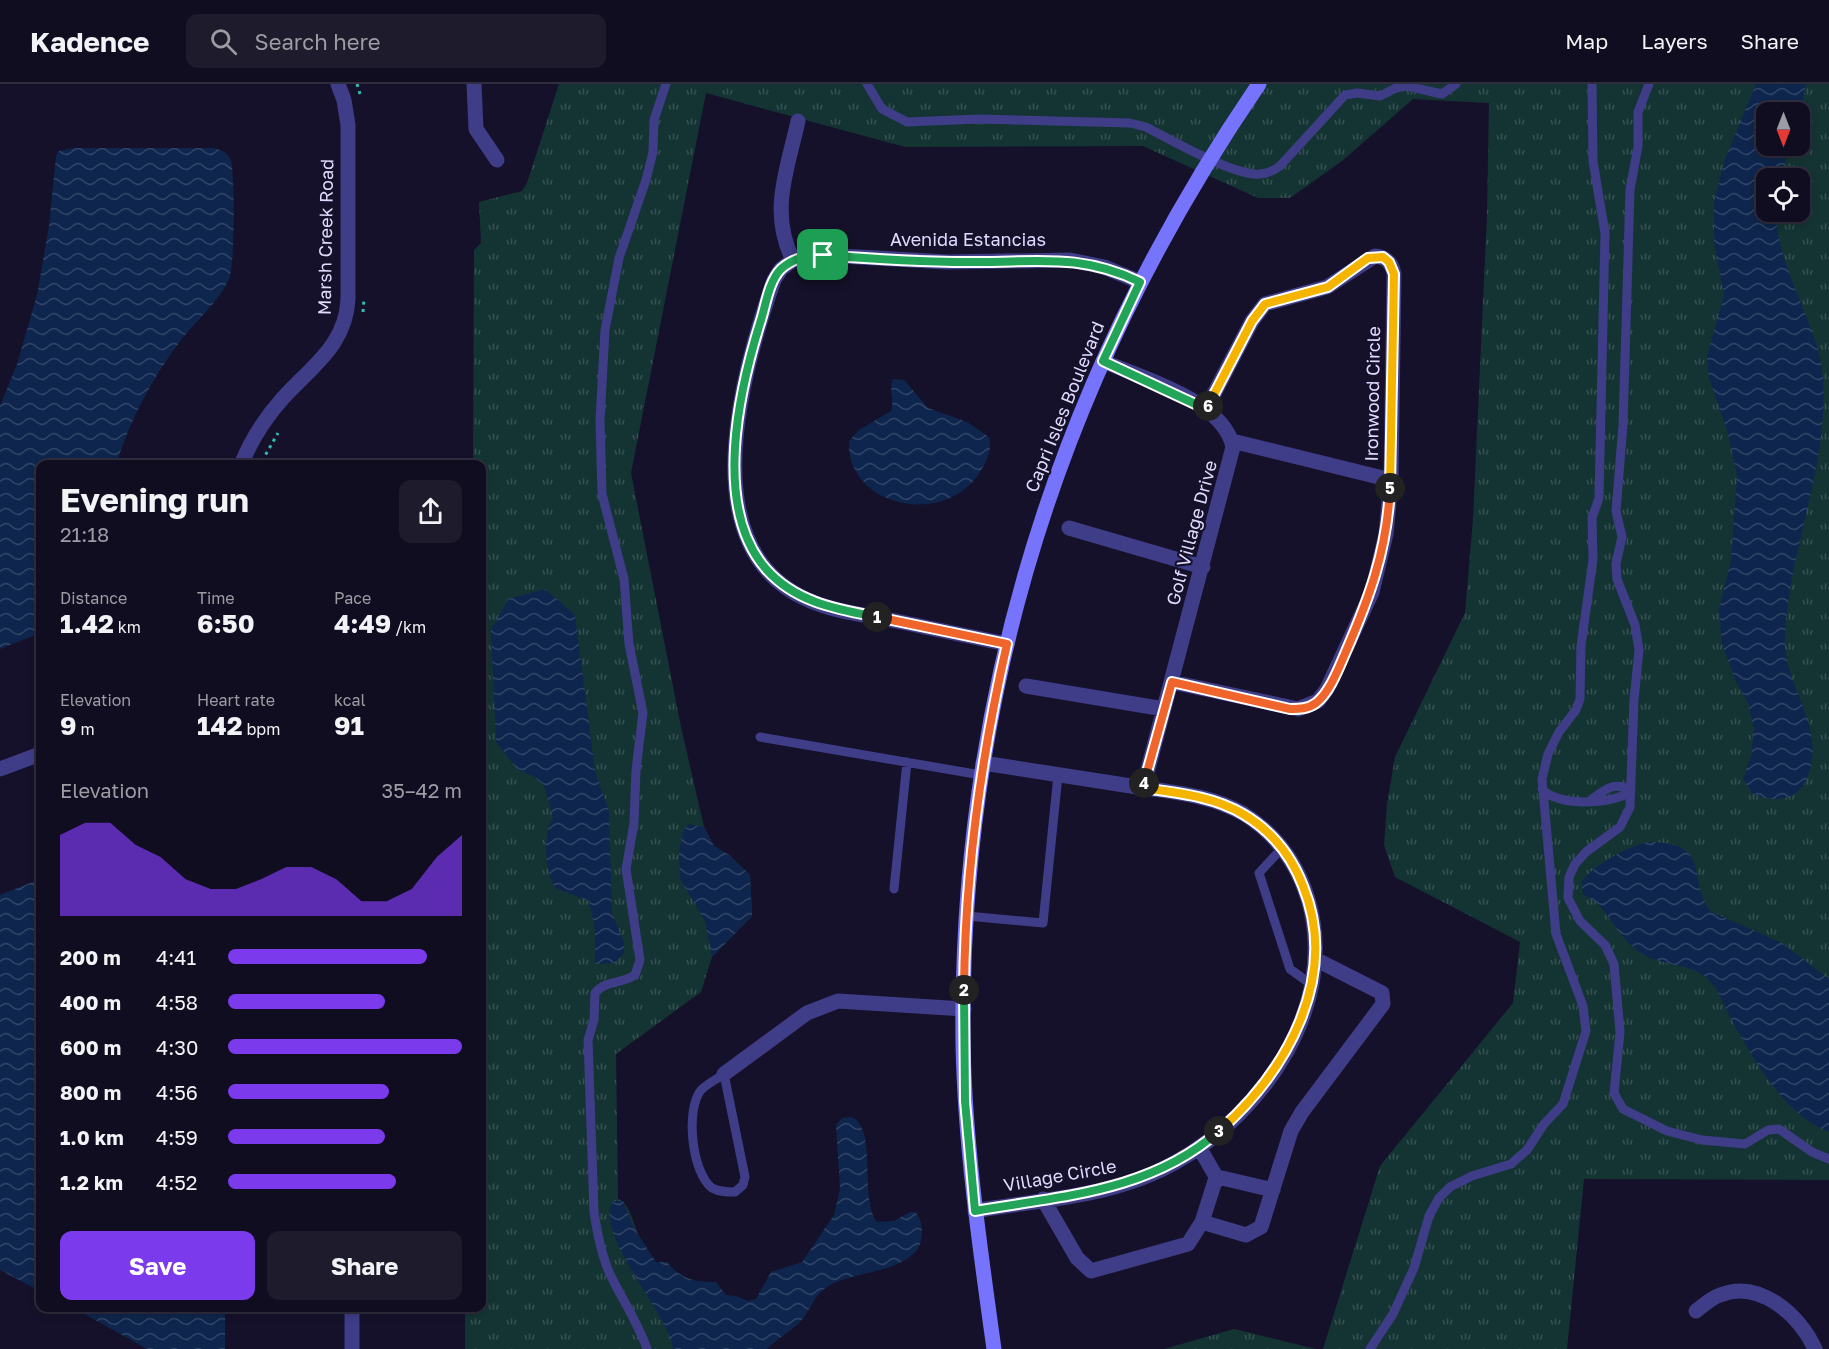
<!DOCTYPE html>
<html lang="en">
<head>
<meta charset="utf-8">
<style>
  :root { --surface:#100d20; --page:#1e1b2d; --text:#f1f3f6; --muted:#9c9ca5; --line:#302d3e; --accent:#7c3aed }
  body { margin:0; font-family:"Golos Text",sans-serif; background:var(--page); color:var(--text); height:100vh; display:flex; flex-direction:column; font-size:22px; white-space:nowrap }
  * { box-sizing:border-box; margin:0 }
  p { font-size:20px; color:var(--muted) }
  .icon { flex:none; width:33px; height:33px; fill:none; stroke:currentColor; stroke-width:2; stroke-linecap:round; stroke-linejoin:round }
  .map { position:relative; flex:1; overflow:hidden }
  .details { position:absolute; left:36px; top:376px; width:450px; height:852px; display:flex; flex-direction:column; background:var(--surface); border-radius:12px; box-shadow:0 3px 9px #0003,0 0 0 2px var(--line) }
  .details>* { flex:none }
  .needle { width:39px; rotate:180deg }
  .controls { position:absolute; left:1756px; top:18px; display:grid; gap:12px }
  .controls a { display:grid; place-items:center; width:54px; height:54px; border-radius:12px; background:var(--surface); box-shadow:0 3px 9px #0003,0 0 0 2px var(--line); font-size:30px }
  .pin { position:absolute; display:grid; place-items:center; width:51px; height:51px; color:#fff; margin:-26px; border-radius:12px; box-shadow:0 3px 9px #0006 }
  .km { position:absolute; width:30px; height:30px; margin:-15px; border-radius:50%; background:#222; color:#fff; font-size:16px; line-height:30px; text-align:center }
  .round { display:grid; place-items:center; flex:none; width:63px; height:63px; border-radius:12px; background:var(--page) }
  .summary { display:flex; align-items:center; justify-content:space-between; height:102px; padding:0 24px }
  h1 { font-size:33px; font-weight:700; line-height:45px }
  .stats { display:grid; grid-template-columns:repeat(3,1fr); gap:9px; height:102px; padding:6px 24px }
  .stats div { display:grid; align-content:center }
  .stats b { font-size:26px; font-weight:700 }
  .stats small { font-size:16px; font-weight:400 }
  .stats p { font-size:16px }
  .chart { height:168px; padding:12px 24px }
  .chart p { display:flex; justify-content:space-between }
  .chart svg { width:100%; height:108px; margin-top:6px; fill:var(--accent); opacity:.7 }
  .button { display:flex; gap:12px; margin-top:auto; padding:12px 24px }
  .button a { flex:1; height:69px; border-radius:12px; background:var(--accent); color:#fff; font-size:24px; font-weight:700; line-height:69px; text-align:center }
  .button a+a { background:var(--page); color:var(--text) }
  ul { padding:0 24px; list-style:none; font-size:20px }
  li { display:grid; grid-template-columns:96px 72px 1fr; align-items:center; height:45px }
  li i { height:15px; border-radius:8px; background:var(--accent) }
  header { display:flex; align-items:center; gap:36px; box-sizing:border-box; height:84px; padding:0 30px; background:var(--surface); border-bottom:2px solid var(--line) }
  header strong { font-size:28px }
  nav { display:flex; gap:33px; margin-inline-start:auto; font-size:21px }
  .search { width:420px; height:54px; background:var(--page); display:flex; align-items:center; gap:15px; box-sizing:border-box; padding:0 21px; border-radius:12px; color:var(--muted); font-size:22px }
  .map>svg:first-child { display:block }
  .grass { fill:url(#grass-tufts); fill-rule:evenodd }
  .water { fill:url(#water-waves) }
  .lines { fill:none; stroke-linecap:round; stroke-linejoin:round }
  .path { stroke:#33bbb1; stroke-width:3; stroke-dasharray:3 4.5; stroke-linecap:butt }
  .lane { stroke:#3f3d88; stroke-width:9 }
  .street { stroke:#3f3d88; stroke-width:15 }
  .secondary { stroke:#7674fc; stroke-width:15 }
  .split-1-casing { stroke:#fff; stroke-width:12 }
  .split-2-casing { stroke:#fff; stroke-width:12 }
  .split-3-casing { stroke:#fff; stroke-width:12 }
  .split-4-casing { stroke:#fff; stroke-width:12 }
  .split-5-casing { stroke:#fff; stroke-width:12 }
  .split-6-casing { stroke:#fff; stroke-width:12 }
  .split-7-casing { stroke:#fff; stroke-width:12 }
  .split-1 { stroke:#22a559; stroke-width:8 }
  .split-2 { stroke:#f0652b; stroke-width:8 }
  .split-3 { stroke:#22a559; stroke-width:8 }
  .split-4 { stroke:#f5b400; stroke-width:8 }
  .split-5 { stroke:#f0652b; stroke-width:8 }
  .split-6 { stroke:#f5b400; stroke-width:8 }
  .split-7 { stroke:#22a559; stroke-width:8 }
  .labels { text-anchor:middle; stroke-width:4.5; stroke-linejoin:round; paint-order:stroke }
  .street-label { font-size:18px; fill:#dfdbfe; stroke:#15112a }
</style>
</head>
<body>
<header>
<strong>Kadence</strong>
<div class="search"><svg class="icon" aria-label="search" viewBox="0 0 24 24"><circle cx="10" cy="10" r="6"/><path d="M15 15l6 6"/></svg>Search here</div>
<nav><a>Map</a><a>Layers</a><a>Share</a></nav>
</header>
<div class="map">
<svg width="1829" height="1265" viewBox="0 0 1829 1265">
  <defs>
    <pattern id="grass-tufts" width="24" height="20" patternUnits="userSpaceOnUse" patternTransform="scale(1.5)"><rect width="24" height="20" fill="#143433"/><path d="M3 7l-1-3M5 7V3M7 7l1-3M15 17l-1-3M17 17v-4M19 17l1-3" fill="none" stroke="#365152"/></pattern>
    <pattern id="water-waves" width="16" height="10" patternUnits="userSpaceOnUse" patternTransform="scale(1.5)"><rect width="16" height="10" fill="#0e264d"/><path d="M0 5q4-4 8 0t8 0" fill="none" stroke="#314568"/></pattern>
  </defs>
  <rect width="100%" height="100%" fill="#15112a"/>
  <path class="grass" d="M559,0h1270v1096l-245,-1 -17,170h-244l57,-183 133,-163 7,-61 -125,-65 -11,-32 3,-41 8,-47 70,-144 8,-94 14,-304 2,-112 -76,-4 -71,62 -52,37h-32l-115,-52 -238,1 -199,-54 -75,380 50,254 23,100 10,19 15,9 21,20 2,41 -40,41 -11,35 -85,62 2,145c13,4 17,32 24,44 24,37 56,71 84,106h-261v-41h17v-843h-9l1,-215 7,-7 -2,-41 43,-11 5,-8zM1767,28h33v34h-33zM1767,94h33v34h-33z
    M1234,1245l82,20h-152z"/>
  <path class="water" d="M1756,0h50l-6,34v-6h-33v34h22l-8,32h-14v34h9c1,58 41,107 47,165 6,91 -34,170 -38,259 -3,49 42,89 23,140 -9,25 -34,28 -56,17l-9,-14 8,-23 3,-27 -6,-26 -12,-21 -14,-38 -3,-35 12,-49 6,-84 -10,-46 -18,-52 -2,-21 17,-62 -10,-52v-41l11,-43z
    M74,64h140c7,2 15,5 17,13 4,16 4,105 -2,118 -10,22 -33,42 -48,61 -29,38 -51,80 -65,125h-76v168l-40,16v-243l17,-42 20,-69 12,-69 7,-70 3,-5z
    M893,295l11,1 24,28 39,14 22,15c3,11 -1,21 -6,30 -33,63 -138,41 -134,-26l10,-11 32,-19c4,-11 -3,-23 2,-32z
    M545,505l30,26 20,156 14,40 3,102 12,30v10l-10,10 -19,1v-33l-6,-30 -34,-13c-10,-18 -13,-51 -2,-70l-9,-33 -11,-9 -16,-7 -21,-27 -5,-112 17,-31z
    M689,740l15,3 10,19 15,9 21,20 2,41 -40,41 -7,-36 -25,-42 -1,-26 4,-22z
    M1648,758c65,0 39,36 62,69l72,32 47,36v153c-46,-18 -74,-71 -97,-111 -7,-13 -12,-29 -22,-40 -19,-19 -46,-14 -67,-27 -22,-13 -29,-32 -45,-50 -4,-5 -10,-6 -15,-10l-1,-13c14,-18 45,-34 66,-39z
    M40,795v412l-40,-21v-375z
    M851,1033c27,9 8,82 26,105l17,-1 16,-9h5c6,6 7,14 7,22 -1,40 -72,36 -95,53 -15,10 -16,24 -28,36 -10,9 -22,16 -32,26h-94c-4,-35 -80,-115 -60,-148h10l11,27 22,34h11c15,18 27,20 49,20l10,13 10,1 12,5 8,-2 15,-27 31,-10 32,-47 6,-26 -4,-64 6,-7z
    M74,1224h151v41h-78z"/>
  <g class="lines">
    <path class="path" d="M357,0l3,10
      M363,228l1,-14
      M262,377l16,-28"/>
    <path class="lane" d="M867,0l15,25 25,13 73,-3 150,4 16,4c25,13 82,45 108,47 10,1 18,-2 26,-8l65,-71 12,-2 23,3 16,-8 11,-2 35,8 14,-10
      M1649,0l-11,28v34l-8,44 -7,235 -7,86 6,26 -6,27 1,15 18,46 4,25 -5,50 -4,107 -10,20 -34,25 -11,12 -6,13 -1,21 12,23 25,24 9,19 6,68 -6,61 9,16 44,22 35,9 43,4 23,-14 11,-1 33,23 17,7
      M760,653l221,38
      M1542,705c16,18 71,16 89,2 -16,-11 -27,-1 -40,9
      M1282,764l-23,25 31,96 22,16
      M894,805l13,-127
      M967,832l76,7 15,-148
      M724,990l21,103 -2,8 -8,7c-8,0 -16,0 -23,-4 -20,-15 -27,-78 -11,-98 6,-6 16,-11 23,-16z
      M647,1265c-9,-27 -26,-51 -38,-77 -8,-19 -12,-40 -15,-60l-6,-172 6,-20 1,-27c10,-13 27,-9 40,-18l5,-15 -14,-91 8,-46 2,-53 7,-57 -14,-69 -5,-65 -22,-85 -2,-74 5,-90 14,-72 27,-78 7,-28 1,-32 12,-36
      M1370,1265l23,-35 21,-46 15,-52 10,-18 11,-11 22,-11 39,-12 16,-14 17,-26 19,-20 23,-73 -3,-25 -27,-72 -14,-155 6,-25 11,-22 17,-22 4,-11 1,-53 12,-87 -1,-41 7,-20 6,-265 -12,-72 -1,-77"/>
    <path class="street" d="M474,0l2,45 21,31
      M793,176c-24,-48 -6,-89 5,-139
      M1103,277c40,18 120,39 130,86l-90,341
      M1232,357l159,39
      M241,381c10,-25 24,-47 42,-67 29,-32 63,-53 65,-99v-174l-4,-25 -6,-16
      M1069,444l134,39
      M1007,560c-41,-8 -81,-17 -121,-25 -26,-5 -55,-8 -80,-20 -115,-53 -64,-228 -32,-319l7,-11 12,-9 30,-5 124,7 123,-2 34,7 36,15
      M1172,598l126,27 20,-8 9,-12 45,-97 14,-58 5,-54 3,-206c-2,-11 -8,-17 -19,-18l-48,31 -62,17 -13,17 -46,88
      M1026,602l138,23
      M0,685l40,-15
      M724,990l83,-61 31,-12 126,8
      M1199,1063l19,33
      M1043,1115l34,59 14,13 97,-27 14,-22 44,13 15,-8 30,-96 11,-19 81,-108 -1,-11 -67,-34
      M975,1127c68,-12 140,-14 201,-49 89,-50 163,-158 132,-263 -11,-36 -32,-65 -64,-85 -34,-20 -75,-22 -113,-28 -49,-8 -99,-15 -148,-23
      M1202,1138l13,-41 7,-3 51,12
      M1696,1227c8,-6 15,-13 24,-16 39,-16 80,20 95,54
      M352,1265v-41"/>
    <path class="secondary" d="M994,1265c-14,-101 -29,-203 -31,-305 -4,-351 99,-672 296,-960"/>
  </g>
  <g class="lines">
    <g class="split-1-casing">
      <path id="split-1" d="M823,171c-16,0 -30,3 -42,14 -12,12 -15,35 -20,51 -22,70 -49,187 5,249 29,33 70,40 111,48"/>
    </g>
    <g class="split-2-casing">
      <path id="split-2" d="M877,533l130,27c-26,113 -42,230 -43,346"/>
    </g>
    <g class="split-3-casing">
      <path id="split-3" d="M964,906l1,111 10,110c86,-15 175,-19 244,-80"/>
    </g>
    <g class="split-4-casing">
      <path id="split-4" d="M1144,699l-1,5c34,5 70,8 100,26 29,17 48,41 60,72 37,91 -16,185 -84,245"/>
    </g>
    <g class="split-5-casing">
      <path id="split-5" d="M1144,699l28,-101 118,27c9,0 18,0 26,-6 13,-10 22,-33 28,-47 25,-57 43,-105 46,-168"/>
    </g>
    <g class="split-6-casing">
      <path id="split-6" d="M1208,322l44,-85 13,-17 63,-17 40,-29 15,-1 6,5 5,12 -4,214"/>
    </g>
    <g class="split-7-casing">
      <path id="split-7" d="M823,171c49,4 98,7 146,7 65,1 109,-10 171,20l-37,79 103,48 2,-3"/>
    </g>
    <use href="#split-1" class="split-1"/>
    <use href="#split-2" class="split-2"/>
    <use href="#split-3" class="split-3"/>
    <use href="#split-4" class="split-4"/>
    <use href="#split-5" class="split-5"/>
    <use href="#split-6" class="split-6"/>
    <use href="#split-7" class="split-7"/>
  </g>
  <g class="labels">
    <g class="street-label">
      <text transform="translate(326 153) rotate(-89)" y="6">Marsh Creek Road</text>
      <text x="968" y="162">Avenida Estancias</text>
      <text transform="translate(1373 310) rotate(-89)" y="6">Ironwood Circle</text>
      <text transform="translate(1065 323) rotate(-68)" y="6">Capri Isles Boulevard</text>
      <text transform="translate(1192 449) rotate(-75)" y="6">Golf Village Drive</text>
      <text transform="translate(1060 1092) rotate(-10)" y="6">Village Circle</text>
    </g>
  </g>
</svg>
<div class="controls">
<a><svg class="needle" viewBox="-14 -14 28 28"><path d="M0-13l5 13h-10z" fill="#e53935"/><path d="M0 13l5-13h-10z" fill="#9c9ca5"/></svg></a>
<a><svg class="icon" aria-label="locate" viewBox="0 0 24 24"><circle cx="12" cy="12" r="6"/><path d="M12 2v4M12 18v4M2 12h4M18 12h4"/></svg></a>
</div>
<div class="pin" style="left:823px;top:171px;background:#1e9e55"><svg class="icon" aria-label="arrive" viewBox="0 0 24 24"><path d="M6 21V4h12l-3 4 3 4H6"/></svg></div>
<b class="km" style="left:877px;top:533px">1</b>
<b class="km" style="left:964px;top:906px">2</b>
<b class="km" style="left:1219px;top:1047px">3</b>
<b class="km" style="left:1144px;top:699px">4</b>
<b class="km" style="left:1390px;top:404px">5</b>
<b class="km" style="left:1208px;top:322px">6</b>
<section class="details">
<div class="summary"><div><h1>Evening run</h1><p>21:18</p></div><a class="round"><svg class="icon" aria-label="share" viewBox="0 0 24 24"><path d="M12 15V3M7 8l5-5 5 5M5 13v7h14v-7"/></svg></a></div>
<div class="stats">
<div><p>Distance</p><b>1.42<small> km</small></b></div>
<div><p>Time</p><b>6:50</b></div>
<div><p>Pace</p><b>4:49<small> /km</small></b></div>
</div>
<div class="stats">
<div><p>Elevation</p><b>9<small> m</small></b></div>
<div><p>Heart rate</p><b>142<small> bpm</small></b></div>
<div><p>kcal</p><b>91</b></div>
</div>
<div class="chart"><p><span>Elevation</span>35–42 m</p>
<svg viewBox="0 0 160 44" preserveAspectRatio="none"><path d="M0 44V11L10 6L20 6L30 15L40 20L50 29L60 33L70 33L80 29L90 24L100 24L110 29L120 38L130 38L140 33L150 20L160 11V44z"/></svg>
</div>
<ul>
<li><b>200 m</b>4:41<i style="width:85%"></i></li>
<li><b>400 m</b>4:58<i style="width:67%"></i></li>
<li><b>600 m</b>4:30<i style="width:100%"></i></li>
<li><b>800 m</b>4:56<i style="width:69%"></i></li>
<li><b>1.0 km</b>4:59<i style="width:67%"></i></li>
<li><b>1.2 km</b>4:52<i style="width:72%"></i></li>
</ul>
<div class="button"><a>Save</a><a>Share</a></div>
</section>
</div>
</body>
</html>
